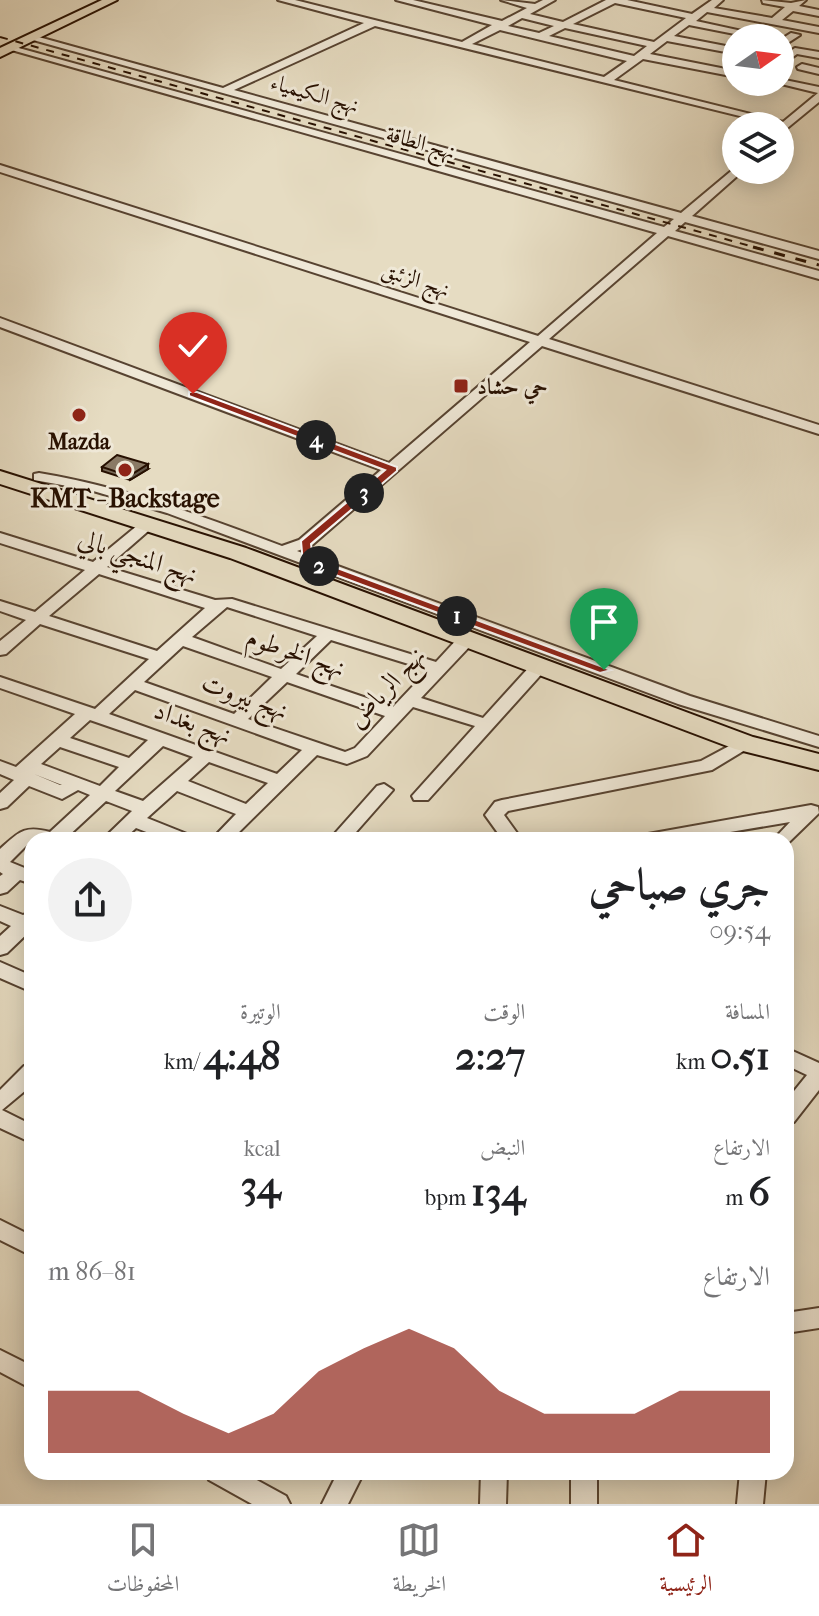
<!DOCTYPE html>
<html lang="ar">
<head>
<meta charset="utf-8">
<style>
  :root { --surface:#fff; --page:#f2f2f2; --text:#202124; --muted:#757577; --line:#e0e0e0; --accent:#8f2418 }
  body { margin:0; font-family:"IM FELL French Canon",Amiri,serif; background:var(--page); color:var(--text); direction:rtl; height:100vh; display:flex; flex-direction:column; font-size:30px; white-space:nowrap }
  * { box-sizing:border-box; margin:0 }
  p { font-size:26px; color:var(--muted) }
  .icon { flex:none; width:44px; height:44px; fill:none; stroke:currentColor; stroke-width:2; stroke-linecap:round; stroke-linejoin:round }
  .map { position:relative; flex:1; overflow:hidden; direction:ltr }
  .side { position:absolute; left:24px; top:832px; width:770px; height:648px; display:flex; flex-direction:column; background:var(--surface); border-radius:24px; box-shadow:0 4px 20px #0003; direction:rtl }
  .side>* { flex:none }
  .needle { width:52px; rotate:76deg }
  .buttons { position:absolute; left:722px; top:24px; display:grid; gap:16px }
  .buttons a { display:grid; place-items:center; width:72px; height:72px; border-radius:50%; background:var(--surface); box-shadow:0 4px 20px #0003; font-size:40px }
  .pin { position:absolute; display:grid; place-items:center; width:68px; height:68px; color:#fff; margin:-82px -34px; border-radius:50% 50% 50% 0; rotate:-45deg; box-shadow:0 0 8px #0007 }
  .pin .icon { rotate:45deg }
  .km { position:absolute; width:40px; height:40px; margin:-20px; border-radius:50%; background:#222; color:#fff; font-size:22px; line-height:40px; text-align:center }
  .round { display:grid; place-items:center; flex:none; width:84px; height:84px; border-radius:42px; background:var(--page) }
  .summary { display:flex; align-items:center; justify-content:space-between; height:136px; padding:0 24px }
  h1 { font-size:44px; font-weight:700; line-height:60px }
  .stats { display:grid; grid-template-columns:repeat(3,1fr); gap:12px; height:136px; padding:8px 24px }
  .stats div { display:grid; align-content:center }
  .stats b { font-size:40px; font-weight:700 }
  .stats small { font-size:22px; font-weight:400 }
  .stats p { font-size:22px }
  .chart { height:224px; padding:16px 24px }
  .chart p { display:flex; justify-content:space-between }
  .chart svg { width:100%; height:144px; margin-top:8px; fill:var(--accent); opacity:.7 }
  .tabs { display:flex; justify-content:space-around; align-items:center; height:112px; border-top:2px solid var(--line); background:var(--surface); font-size:22px; color:var(--muted) }
  .tabs a { display:grid; justify-items:center; gap:4px }
  .tabs .on { color:var(--accent) }
  .map>svg:first-child { display:block }
  .lines { fill:none; stroke-linecap:round; stroke-linejoin:round }
  .minor-casing { stroke:#574331; stroke-width:4 }
  .major-casing { stroke:#271001; stroke-width:4 }
  .highway-casing { stroke:#271001; stroke-width:4 }
  .minor { fill:#efe8d7; fill-rule:evenodd }
  .major { fill:#e6dcc2; fill-rule:evenodd }
  .highway { fill:#e6dcc2; fill-rule:evenodd }
  .rail-far1 { stroke:#271001; stroke-width:2; stroke-dasharray:8 8; stroke-linecap:butt }
  .rail { stroke:#271001; stroke-width:3; stroke-dasharray:11 11; stroke-linecap:butt }
  .wall { fill:#776957; stroke:#271001; stroke-width:2 }
  .shaded-wall { fill:#615547; stroke:#271001; stroke-width:2 }
  .building { fill:#8a7a65; stroke:#271001; stroke-width:2 }
  .route { fill:#8f2418; stroke:#fff; stroke-width:2 }
  .poi-dot { fill:#8f2418; stroke:#efe8d7; stroke-width:3 }
  .labels { text-anchor:middle; stroke-width:6; stroke-linejoin:round; paint-order:stroke }
  .far-street-label { font-size:22px; fill:#271001; stroke:#efe8d7 }
  .far-poi-label { font-size:22px; font-weight:bold; fill:#271001; stroke:#efe8d7; text-anchor:start }
  .poi-label { font-size:26px; font-weight:bold; fill:#271001; stroke:#efe8d7 }
  .street-label { font-size:26px; fill:#271001; stroke:#efe8d7 }
</style>
</head>
<body>
<div class="map">
<svg width="819" height="1504" viewBox="0 0 819 1504">
  <rect width="100%" height="100%" fill="#e6dcc2"/>
  <filter id="stains"><feTurbulence type="fractalNoise" baseFrequency=".0025" numOctaves="4"/><feColorMatrix values="0 0 0 0 .2 0 0 0 0 .09 0 0 0 0 .02 0 0 0 .5 -.17"/></filter>
  <radialGradient id="worn" r=".72"><stop offset=".6" stop-color="#630" stop-opacity="0"/><stop offset="1" stop-color="#630" stop-opacity=".3"/></radialGradient>
  <g class="lines">
    <g class="minor-casing">
      <path id="minor" d="M278,0h17l167,42 30,-17 -96,-25h17l89,21 25,-13 -26,-8 34,4 8,-4h12l-25,14 33,8 43,-22h21l65,14 20,-14h11l-9,8 58,10 13,-11 -22,-4 -1,-3 29,3 15,-3 -7,6 20,4v6l-26,-5 -11,9 37,7v6l-112,-21 -11,9 74,16 -15,1 -66,-13 -15,11 62,12v6l-69,-13 -17,13 86,17v6l-93,-18 -29,21 169,42 35,-29 -45,-11h7v-3l39,8v15l-39,32v-8l-405,-100 -141,64 447,123 55,-46v3h8l-52,46 127,35v8l-134,-37 -10,9 144,40v8l-151,-43 -119,103 270,86v9l-277,-88 -231,200 -14,5 393,145 129,40v11l-141,-43 -511,-191 -77,-23 -56,-10v-6l5,-1c85,14 163,43 243,73l17,-6 82,-70 -381,-143v-9l389,145 141,-121 -530,-170v-7l538,171 119,-103 -649,-184v-4l656,182 10,-8 -648,-181 9,-2 188,52 141,-65zM615,3l71,15 -32,24 -81,-18zM522,18l32,8 -15,7 -31,-7zM565,28l82,18 -13,10 -85,-20zM500,30l127,31 -23,16 -132,-33z
        M791,33l9,2 -20,13v-8z
        M795,48l24,4v6l-22,-4 -17,12v-8z
        M802,64l17,4v6l-21,-5 -1,-2z
        M149,518l8,5 -3,3 -47,41 108,33 17,-1 204,63 23,-25h12l2,4 -2,4 -50,53 62,20 49,-54h12l3,4 -119,132h-14l-2,-4 63,-70 -62,-19 -46,49 -20,8 -30,-9 -86,85h-20l25,-26 -59,-23 -30,27 45,18 2,4h-27l-31,-12 -13,12h-21l30,-29 -26,-10 -42,39h-32l-22,22 22,9v13l-12,-4 -13,12 -7,2v-18l3,-2 -3,-2v-23c19,-17 24,-24 50,-17l40,-37 -12,-5 -16,9 -33,-13 -22,21 -7,2v-16l14,-13 -14,-6v-13l16,6 59,-53 -75,-26v-11l95,32 54,-50 -109,-35 -34,30 -6,1v-14l26,-21 -26,-9v-10l35,11 50,-42 -85,-27v-10l93,29 51,-42zM99,574l106,34 -48,43 -108,-35zM227,607l90,29 -36,33 -89,-32zM331,640l97,30 -35,37 -97,-33zM183,646l89,31 -38,37 -90,-32zM287,682l98,34 -30,32 -10,4 -97,-33zM135,690l167,60 -25,24 -168,-60zM90,720l58,20 -19,18 -59,-20zM163,746l30,11 -50,44 -28,-10zM60,747l59,20 -19,19 -59,-22zM209,762l59,21 -22,21 -58,-23zM34,774l28,11h-2z
        M744,738l6,1 3,4 -3,4 -38,23 -204,41 -4,4 18,25h-19l-18,-25 10,-13 7,-2 199,-39z
        M384,784l9,6 -44,50h-20l48,-54z
        M811,805l7,2 1,6 -33,32v-5h-13l17,-18 -107,18h-44l9,-6z
        M390,834h14l9,6h-32z
        M0,906l23,9 9,-4v18l-25,24 -7,2v-19l11,-10 -11,-5z
        M0,962l32,14v16l-32,-14z
        M786,1048l33,15v27l-25,32 -8,2v-23l21,-26 -21,-10z
        M32,1064v21l-30,25 30,15v18l-32,-15v-38l24,-24z
        M0,1220l32,16v20l-32,-16z
        M819,1308v20l-33,5v-20z
        M0,1350l32,16v23l-32,-17z
        M205,1472h37l44,24 4,8h-38l-43,-24z
        M338,1472h26l-16,32h-26z
        M481,1472h26l-1,32h-26z
        M571,1472h26v32h-26z
        M740,1472h26l-3,32h-26z"/>
    </g>
    <g class="major-casing">
      <path id="major" d="M102,0h15l-117,57v-9z"/>
    </g>
    <g class="highway-casing">
      <path id="highway" d="M0,471l246,77 507,189 66,17v16l-84,-21 -505,-191 -230,-74z"/>
    </g>
    <use href="#minor" class="minor"/>
    <use href="#major" class="major"/>
    <use href="#highway" class="highway"/>
    <path class="rail-far1" d="M0,37l761,212"/>
    <path class="rail" d="M753,247l66,18"/>
  </g>
  <path class="wall" d="M102,467l46,2 -18,11 -28,-9z"/>
  <path class="shaded-wall" d="M148,464v5l-18,11 -1,-4z"/>
  <path class="building" d="M117,455l31,9 -19,12 -27,-9z"/>
  <path class="route" d="M189,392h8l200,75v4l-86,73 2,15 298,111 -11,3 -297,-110 -2,-22 84,-71 -196,-74z"/>
  <g class="poi-dot">
    <rect x="453" y="378" width="16" height="16" rx="4"/>
    <circle cx="79" cy="415" r="8"/>
    <circle cx="125" cy="470" r="8"/>
  </g>
  <g class="labels">
    <g class="far-street-label">
      <text transform="translate(315 93) rotate(16)" y="8">نهج الكيمياء</text>
      <text transform="translate(421 142) rotate(16)" y="8">نهج الطاقة</text>
      <text transform="translate(416 279) rotate(18)" y="8">نهج الزئبق</text>
    </g>
    <g class="far-poi-label">
      <text x="477" y="394">حي حشاد</text>
      <text x="79" y="449" text-anchor="middle">Mazda</text>
    </g>
    <g class="poi-label">
      <text x="125" y="507">KMT - Backstage</text>
    </g>
    <g class="street-label">
      <text transform="translate(138 556) rotate(18)" y="9">نهج المنجي بالي</text>
      <text transform="translate(296 652) rotate(19)" y="9">نهج الخرطوم</text>
      <text transform="translate(386 687) rotate(-47)" y="9">نهج الرياض</text>
      <text transform="translate(245 696) rotate(20)" y="9">نهج بيروت</text>
      <text transform="translate(193 722) rotate(20)" y="9">نهج بغداد</text>
    </g>
  </g>
  <rect width="100%" height="100%" filter="url(#stains)"/>
  <rect width="100%" height="100%" fill="url(#worn)"/>
</svg>
<div class="buttons">
<a><svg class="needle" viewBox="-14 -14 28 28"><path d="M0-13l5 13h-10z" fill="#e53935"/><path d="M0 13l5-13h-10z" fill="#757577"/></svg></a>
<a><svg class="icon" aria-label="layers" viewBox="0 0 24 24"><path d="M12 4l9 5-9 5-9-5zM3 14l9 5 9-5"/></svg></a>
</div>
<div class="pin" style="left:604px;top:670px;background:#1e9e55"><svg class="icon" aria-label="arrive" viewBox="0 0 24 24"><path d="M6 21V4h12l-3 4 3 4H6"/></svg></div>
<div class="pin" style="left:193px;top:394px;background:#d93025"><svg class="icon" aria-label="check" viewBox="0 0 24 24"><path d="M5 12l5 5 9-10"/></svg></div>
<b class="km" style="left:457px;top:616px">1</b>
<b class="km" style="left:319px;top:566px">2</b>
<b class="km" style="left:364px;top:493px">3</b>
<b class="km" style="left:316px;top:440px">4</b>
<section class="side">
<div class="summary"><div><h1>جري صباحي</h1><p>09:54</p></div><a class="round"><svg class="icon" aria-label="share" viewBox="0 0 24 24"><path d="M12 15V3M7 8l5-5 5 5M5 13v7h14v-7"/></svg></a></div>
<div class="stats">
<div><p>المسافة</p><b>0.51<small> km</small></b></div>
<div><p>الوقت</p><b>2:27</b></div>
<div><p>الوتيرة</p><b>4:48<small> /km</small></b></div>
</div>
<div class="stats">
<div><p>الارتفاع</p><b>6<small> m</small></b></div>
<div><p>النبض</p><b>134<small> bpm</small></b></div>
<div><p>kcal</p><b>34</b></div>
</div>
<div class="chart"><p><span>الارتفاع</span>81–86 m</p>
<svg viewBox="0 0 160 44" preserveAspectRatio="none"><path d="M0 44V25L10 25L20 25L30 32L40 38L50 32L60 19L70 12L80 6L90 12L100 25L110 32L120 32L130 32L140 25L150 25L160 25V44z"/></svg>
</div>
</section>
</div>
<nav class="tabs">
<a class="on"><svg class="icon" aria-label="home" viewBox="0 0 24 24"><path d="M3 11l9-7 9 7M6 9v11h12V9"/></svg>الرئيسية</a>
<a><svg class="icon" aria-label="map" viewBox="0 0 24 24"><path d="M3 6l6-2 6 2 6-2v14l-6 2-6-2-6 2zM9 4v14M15 6v14"/></svg>الخريطة</a>
<a><svg class="icon" aria-label="saved" viewBox="0 0 24 24"><path d="M7 4h10v16l-5-4-5 4z"/></svg>المحفوظات</a>
</nav>
</body>
</html>
